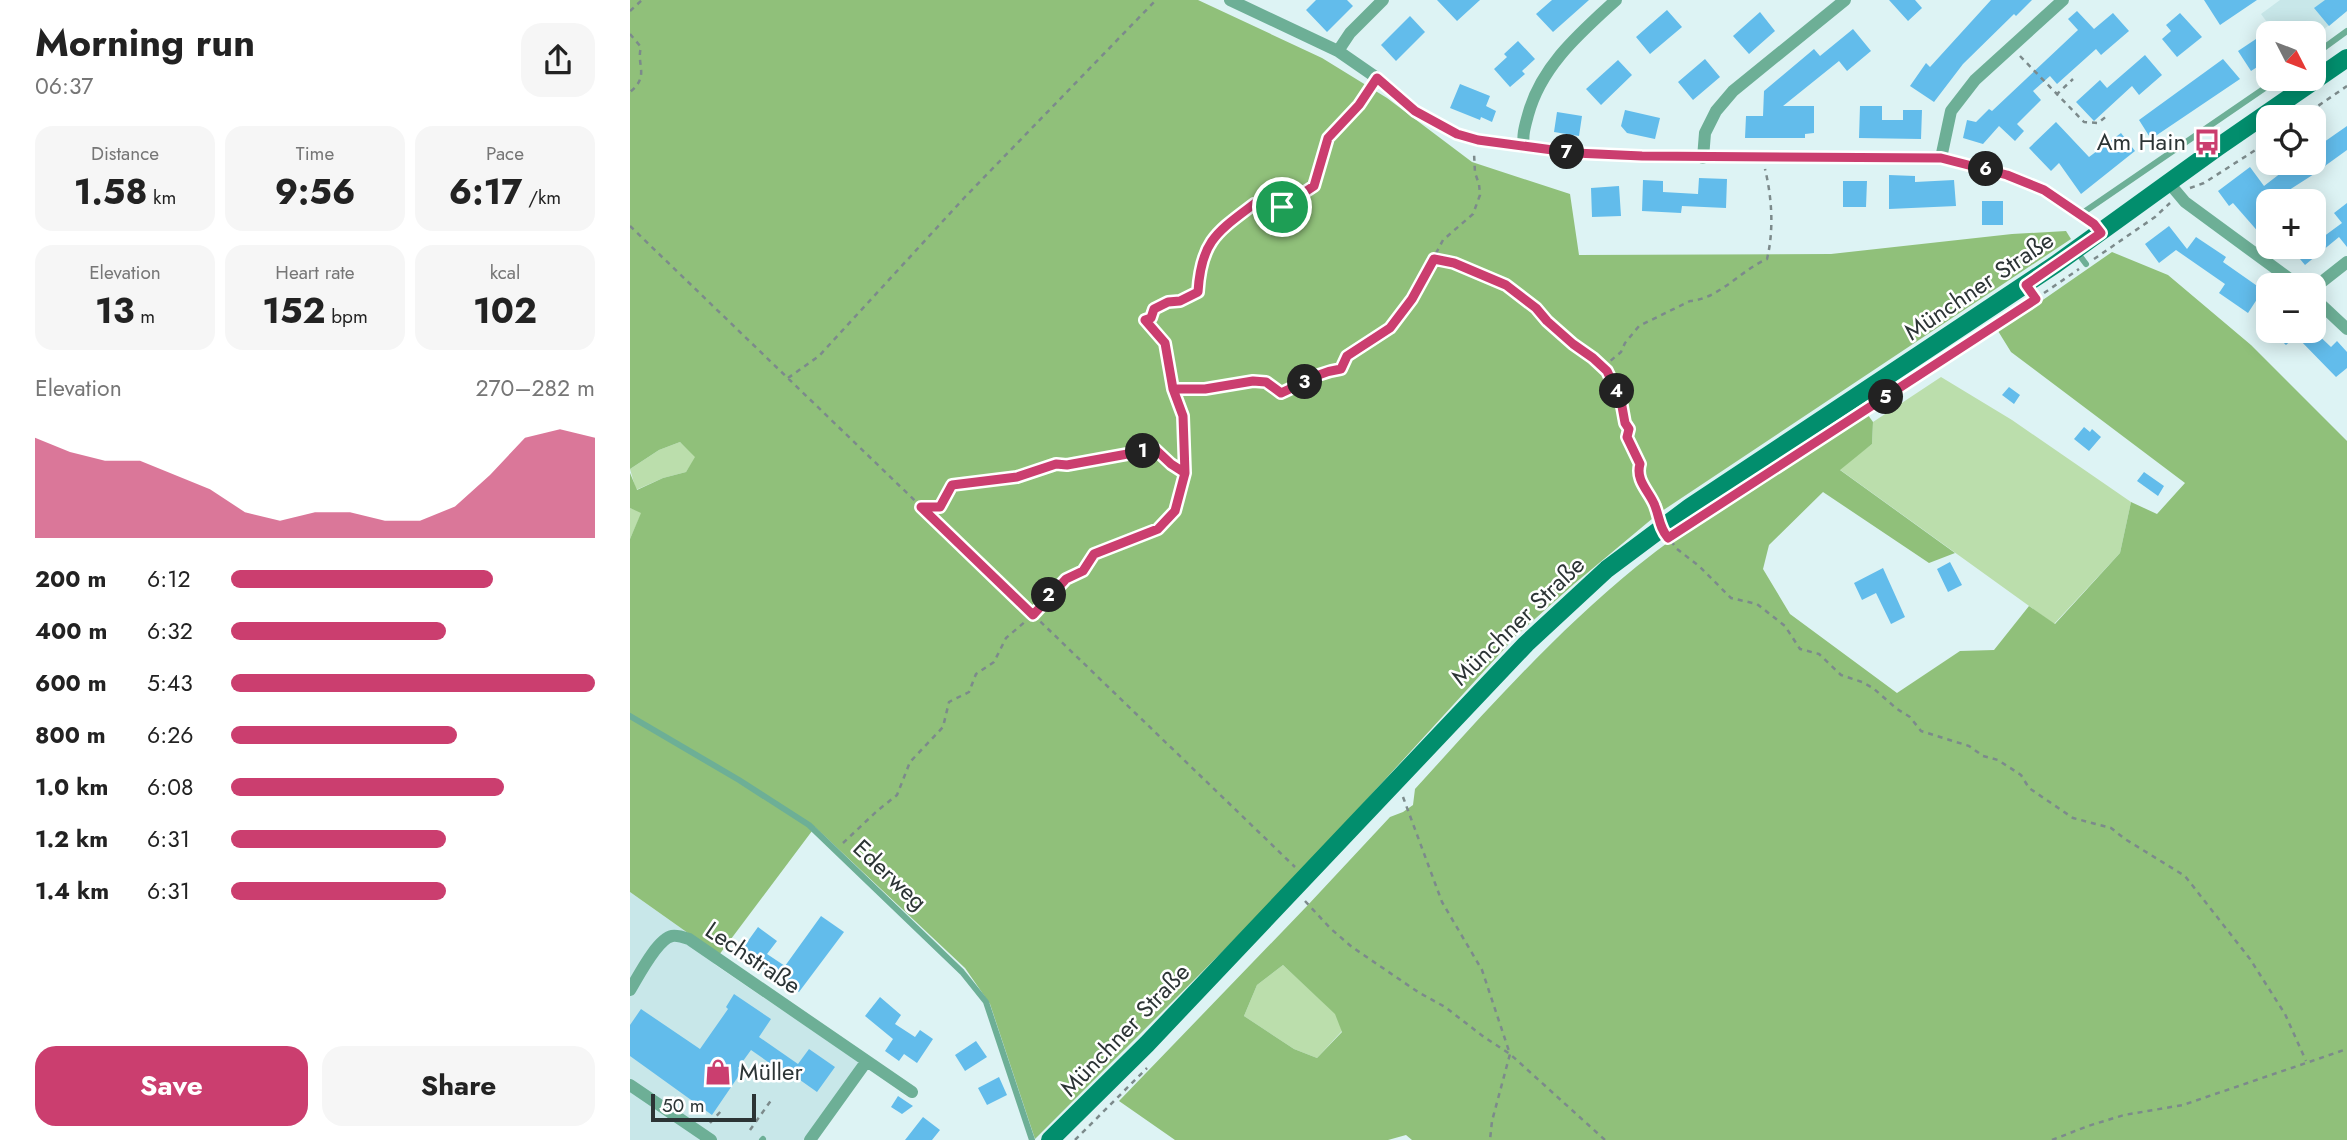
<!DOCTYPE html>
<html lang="en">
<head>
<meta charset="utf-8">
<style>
  :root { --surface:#fff; --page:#f6f6f6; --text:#222; --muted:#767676; --accent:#cb3e6f }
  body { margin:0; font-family:Jost,sans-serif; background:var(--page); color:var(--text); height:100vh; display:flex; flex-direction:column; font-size:26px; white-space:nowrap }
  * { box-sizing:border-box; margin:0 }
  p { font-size:23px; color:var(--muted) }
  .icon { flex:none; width:38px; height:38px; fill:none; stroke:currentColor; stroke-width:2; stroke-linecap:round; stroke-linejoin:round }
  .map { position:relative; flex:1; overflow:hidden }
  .panel { display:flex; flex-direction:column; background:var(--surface); width:630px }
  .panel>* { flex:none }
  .needle { width:46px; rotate:132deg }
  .controls { position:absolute; left:1626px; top:21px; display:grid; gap:14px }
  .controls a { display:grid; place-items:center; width:70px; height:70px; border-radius:14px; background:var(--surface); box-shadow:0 4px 18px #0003; font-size:35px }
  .scale { position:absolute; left:21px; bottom:18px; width:105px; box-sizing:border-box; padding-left:7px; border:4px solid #2c3435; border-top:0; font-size:19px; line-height:24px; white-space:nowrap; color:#2c3435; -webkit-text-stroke:5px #fff; paint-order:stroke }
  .pin { position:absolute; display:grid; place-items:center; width:60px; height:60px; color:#fff; margin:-30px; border:4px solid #fff; border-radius:50%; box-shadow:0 2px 7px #0007 }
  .km { position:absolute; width:35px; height:35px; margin:-18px; border-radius:50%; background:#222; color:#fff; font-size:19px; line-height:35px; text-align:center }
  .round { display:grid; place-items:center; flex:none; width:74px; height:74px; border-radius:21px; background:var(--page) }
  .headline { display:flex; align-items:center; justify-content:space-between; height:119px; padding:0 35px }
  h1 { font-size:38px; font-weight:700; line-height:52px }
  .figures { display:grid; grid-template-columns:repeat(3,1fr); gap:10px; height:119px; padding:7px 35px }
  .figures div { display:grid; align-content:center; border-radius:18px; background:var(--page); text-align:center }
  .figures b { font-size:35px; font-weight:700 }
  .figures small { font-size:19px; font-weight:400 }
  .figures p { font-size:19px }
  .chart { height:196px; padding:14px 35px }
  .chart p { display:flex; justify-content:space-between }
  .chart svg { width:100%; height:126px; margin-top:7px; fill:var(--accent); opacity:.7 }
  .cta { display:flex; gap:14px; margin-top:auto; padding:14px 35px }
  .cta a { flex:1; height:80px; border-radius:21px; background:var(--accent); color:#fff; font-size:28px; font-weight:700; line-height:80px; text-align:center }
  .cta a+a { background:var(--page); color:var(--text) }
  ul { padding:0 35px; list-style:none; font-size:23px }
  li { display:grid; grid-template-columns:112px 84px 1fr; align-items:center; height:52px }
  li i { height:18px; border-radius:9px; background:var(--accent) }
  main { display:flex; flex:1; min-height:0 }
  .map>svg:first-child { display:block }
  .built { fill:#c8e7e9 }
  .green { fill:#bbdeac }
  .forest { fill:#90c07a; fill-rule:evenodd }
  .building { fill:#62bceb }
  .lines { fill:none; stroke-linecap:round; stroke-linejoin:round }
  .path { stroke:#7c8a8b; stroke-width:2.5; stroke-dasharray:5 5; stroke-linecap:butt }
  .lane { stroke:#6daf96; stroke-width:6 }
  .street { stroke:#6daf96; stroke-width:12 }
  .secondary { stroke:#028e6d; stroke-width:18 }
  .route-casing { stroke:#fff; stroke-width:14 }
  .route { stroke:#cb3e6f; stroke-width:9 }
  .labels { text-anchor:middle; stroke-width:5; stroke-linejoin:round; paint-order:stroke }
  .poi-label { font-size:24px; fill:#2c3435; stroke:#fff; text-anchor:end }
  .street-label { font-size:24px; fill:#2c3435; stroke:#fff }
</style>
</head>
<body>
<main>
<section class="panel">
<div class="headline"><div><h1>Morning run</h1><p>06:37</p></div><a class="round"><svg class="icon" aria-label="share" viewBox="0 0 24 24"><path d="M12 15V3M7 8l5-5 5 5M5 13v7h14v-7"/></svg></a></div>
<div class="figures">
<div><p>Distance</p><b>1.58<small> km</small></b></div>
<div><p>Time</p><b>9:56</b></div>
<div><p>Pace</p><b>6:17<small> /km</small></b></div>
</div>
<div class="figures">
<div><p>Elevation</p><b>13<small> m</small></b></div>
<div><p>Heart rate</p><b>152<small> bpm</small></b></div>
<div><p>kcal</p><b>102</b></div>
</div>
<div class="chart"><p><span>Elevation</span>270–282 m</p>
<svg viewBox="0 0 160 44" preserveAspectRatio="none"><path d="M0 44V9L10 14L20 17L30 17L40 22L50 27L60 35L70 38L80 35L90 35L100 38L110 38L120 33L130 22L140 9L150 6L160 9V44z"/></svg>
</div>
<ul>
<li><b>200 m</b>6:12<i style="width:72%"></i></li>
<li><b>400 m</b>6:32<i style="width:59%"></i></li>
<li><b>600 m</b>5:43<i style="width:100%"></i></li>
<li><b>800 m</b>6:26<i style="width:62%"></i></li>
<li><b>1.0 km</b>6:08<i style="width:75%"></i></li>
<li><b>1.2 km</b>6:31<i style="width:59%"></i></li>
<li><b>1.4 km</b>6:31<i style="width:59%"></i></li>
</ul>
<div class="cta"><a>Save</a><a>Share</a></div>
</section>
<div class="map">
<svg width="1717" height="1140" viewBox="0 0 1717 1140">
  <rect width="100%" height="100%" fill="#ddf3f4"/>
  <path class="built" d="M1650,0h67v11l-33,26v-4h-39l-14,-19z
    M0,892l89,63 -5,9 146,99 -54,77h-176z"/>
  <path class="green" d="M1311,377l71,43 119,82 -11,51 -66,71 -215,-155 33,-25 1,-22z
    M50,442l16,15 -10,15 -23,6 -27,12 -6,-21 29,-19z
    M0,508l12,4 -12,27z
    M653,965l53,49 6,17 -25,27 -23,-9 -50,-33 13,-31z"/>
  <path class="forest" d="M0,0h568l124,58 65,40 85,64 98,32 9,61 252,-1 181,-20 54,-3 5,8 -412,274 -85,71 -57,51 -232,254 -250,250 -45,-135 -25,-36 -150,-141 -96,128 -89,-63v-353l11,-26 -11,-5v-35l7,17 26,-12 23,-6 9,-15 -15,-15 -21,8 -29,19z
    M1482,252l56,23 83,70 96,96v699h-935l-6,-5 -18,5h-213l-56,-39 188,-195 83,-89 13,-5 10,-7 2,-16c70,-77 140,-156 221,-222 72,-58 153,-104 232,-152l5,7 -1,22 -32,26 115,83 -26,10 -106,-71 -54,53 -6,24 27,45 107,79 63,-42 34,-1 35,-44 26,18 65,-71 11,-51 26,12 28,-31 -174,-131 -13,-21zM653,965l52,49 7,18 -25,26 -23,-9 -50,-33 13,-31z"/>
  <path class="building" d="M686,0h31l6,6 -26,26 -21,-22z
    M807,0h43l-23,21z
    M922,0h37l-36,32 -17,-18z
    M1259,0h26l7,8 -14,13z
    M1361,0h41l-16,16 -2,-2 -51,50 -29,38 -24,-16 16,-23 4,4z
    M1574,0h53l-37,25z
    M1695,0h22v11l-18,15 -15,-18z
    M1037,10l15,17 -32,27 -14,-17z
    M1447,11l17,18 19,-16 16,18 -28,24 -5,-6 -39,35 -7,-8 -17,15 8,9 -24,24 7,7 -9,10 -16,-15 -16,18 -20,-6 4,-18 9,2 13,-13 3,2 86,-81 -10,-11z
    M1130,12l15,19 -26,23 -16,-18z
    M1550,13l22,24 -25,20 -15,-18 9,-8 -5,-6z
    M780,16l15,16 -29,29 -15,-16z
    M1223,29l18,22 -24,20 -8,-10 -56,45h31v27l-9,1v4h-60l1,-22h17l1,-25 50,-42 6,7z
    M1638,31v29l-17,11 -13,-20z
    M888,41l17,18 -13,12 3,3 -15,13 -16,-18 13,-12 -3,-3z
    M1515,55l17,20 -23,20 -7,-9 -38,35 -18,-19 24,-22 7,8z
    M1075,59l15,18 -27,23 -15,-18z
    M1593,59l17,20 -89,60 -12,-19z
    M988,60l14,15 -31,30 -15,-16z
    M830,84l30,12 -4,10 10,5 -4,11 -11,-5 -1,3 -30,-12z
    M1230,106h22v14h21v-10h19l-1,29 -62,-1z
    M995,110l35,8 -5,21 -28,-6 -6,-7z
    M927,112l25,4 -3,20 -25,-4z
    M1426,122l33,35 32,-24 14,18 -54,43 -22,-31 -8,8 -22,-23z
    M1717,126v24l-36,26 -39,25h-4v28l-7,6 -28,-32 -4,3 -11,-15 32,-24 14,19 30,-23h20v-14z
    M1259,175l26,1v6l39,-2 2,26 -67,3z
    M1069,178l28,1 -1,29 -44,-2 -1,7 -39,-2 1,-31 20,1v11l35,2z
    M1213,181h24l-1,26h-23z
    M989,186l2,30 -29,1 -1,-29z
    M1352,201h21v24h-21z
    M1717,203v44l-8,-10 -34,28 -15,-18h24v-21l9,11 19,-14 -8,-10z
    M1539,226l18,23 9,-12 30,20 -3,5 40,28 -15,23 -29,-20 6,-9 -49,-34 -17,13 -14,-19z
    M1641,331h43l17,16 6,-6 10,11v16l-11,9 -40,-41 -10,9z
    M1379,387l11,8 -6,9 -12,-9z
    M1454,427l6,5 2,-3 9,8 -12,14 -15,-12z
    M1514,472l20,14 -6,10 -21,-15z
    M1320,562l12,23 -14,7 -11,-23z
    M1253,568l22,49 -14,7 -15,-31 -14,7 -8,-17z
    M191,916l23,16 -45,60 -59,-40 18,-25 19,14 -10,13 18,12z
    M104,994l37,25 -12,18 39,27 11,-15 26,18 -18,25 -24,-17 -2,3 -40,-28 -13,18 4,3 -30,44 -82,-59v-31l11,-16 59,40 28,-40 -2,-2z
    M250,997l21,18 -6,9 20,13 5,-7 13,9 -16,24 -13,-9 -5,7 -14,-10 8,-12 -28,-23z
    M346,1041l11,16 -22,14 -10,-16z
    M369,1077l8,18 -20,10 -9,-17z
    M268,1096l15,10 -11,8 -11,-7z
    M293,1117l17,13 -8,10h-27z"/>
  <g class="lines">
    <path class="path" d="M0,11l12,-11
      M0,34l11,13c-5,18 9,29 -11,45
      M1390,56l64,66 14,1 10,-8
      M1426,95l17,-16
      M1672,117l45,-31
      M1560,188l14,-5 64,-41
      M0,226l665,641
      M804,259l20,4 52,22 30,23 11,13 26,23 20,13 14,14 14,30 4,22 4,6 -2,8 13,27c-5,19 13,30 16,47
      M1464,259l61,-42 15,-14
      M1414,293l35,-24
      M973,367l18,-15 4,-9 14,-17 51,-25c29,-2 51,-31 77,-42 7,-29 5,-61 -2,-90
      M158,378l31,-22 146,-159 191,-197
      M1286,378l111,-74
      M544,389h31l48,-8 13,1 15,11c21,-9 37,-22 60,-24l6,-13 43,-28 22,-29 31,-59 30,-26 7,-19 -1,-11 -4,-11 -1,-20
      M291,507h19l12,-22 64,-9 40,-12 11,1 88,-16c11,7 19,17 30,24
      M1041,541l6,8 22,17 32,32 26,6 28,22 15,23 19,5 22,21 21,7 11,6 24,21 13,8 11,14 48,15 14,10 15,4 23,15 8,13 44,30 38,10 14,11 60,37 65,83 35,55 21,47
      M773,797l39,105 40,68 28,84 -18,67 -2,19
      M213,843l34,-32 20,-16 13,-33 33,-35 6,-25 20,-10 7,-18 18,-12 12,-24 27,-23 33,-36 17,-8 11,-17 64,-25 17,-18 10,-38 -2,-57 -10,-27 -8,-46 -20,-23 6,-2 3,-9 14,-7 12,-1 18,-9c3,-51 19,-59 56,-88l6,-1 14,8 40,-25 14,-48 6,-8 18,-16 18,-24
      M675,901l26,28 21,18 66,45 27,15 39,30 26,17 95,86
      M80,1123l12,-13
      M120,1130l22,-31
      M445,1140l72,-72
      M1422,1140l36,-14 36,-11 59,-10 164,-56"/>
    <path class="lane" d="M1684,55l33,-24
      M1451,214l197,-135
      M1447,252l9,12
      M1397,286l9,13
      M0,716l109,64 70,45 153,147 24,30 46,138
      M132,1140l1,-1"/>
    <path class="street" d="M600,0l108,51 39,27 38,33 42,23 21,6 97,13 67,3 299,2 66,17 37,15 50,34 7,9
      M708,51l12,-18 33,-33
      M894,147c-2,-12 1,-21 4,-32 13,-49 52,-82 88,-115
      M1073,158l2,-25 11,-22 17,-20 112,-91
      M1311,158l10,-47 24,-31 88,-80
      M1539,183l16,19 113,83
      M1684,288l33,-26
      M1684,298l33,31
      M0,990c8,-13 27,-51 42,-54 5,-1 11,1 17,3l223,153
      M0,1085l81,55
      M180,1140l56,-78"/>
    <path class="secondary" d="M420,1140l97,-96 379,-400 81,-75 83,-62 366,-243 162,-117 129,-89"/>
  </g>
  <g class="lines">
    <g class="route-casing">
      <path id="route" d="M652,207l-8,4 -14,-8 -6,1c-37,28 -53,37 -56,88l-18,9 -12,1 -14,7 -3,9 -6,2 20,23 8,46 10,27 2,57 -14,-9 -16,-15 -88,16 -11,-1 -39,13 -65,8 -12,22h-19l112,108 33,-36 17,-8 11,-17 64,-25 17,-18 10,-38 -2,-57 -10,-27h32l48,-8 13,1 15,11c21,-9 37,-21 60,-24l6,-13 43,-28 22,-29 22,-40 20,4 52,22 30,23 11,13 26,23 20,14 14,13 14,30 4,22 4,6 -2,8 13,27c-5,17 10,28 15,42 5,13 4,21 13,32l368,-239 -10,-14 75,-52 -7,-9 -50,-34 -37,-15 -66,-17 -299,-2 -67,-3 -97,-13 -21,-6 -42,-23 -38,-33 -18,27 -31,33 -14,48 -32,21"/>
    </g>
    <use href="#route" class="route"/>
  </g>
  <defs>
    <g id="bus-bare" transform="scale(2.1)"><path d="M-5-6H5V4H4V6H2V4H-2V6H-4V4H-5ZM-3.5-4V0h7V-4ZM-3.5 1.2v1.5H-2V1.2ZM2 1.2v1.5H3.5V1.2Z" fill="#cb3e6f" stroke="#fff" stroke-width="2.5" paint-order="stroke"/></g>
    <g id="shop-bare" transform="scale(2.1)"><path d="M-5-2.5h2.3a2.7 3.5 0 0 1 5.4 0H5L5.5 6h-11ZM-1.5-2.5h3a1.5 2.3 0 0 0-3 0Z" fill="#cb3e6f" stroke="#fff" stroke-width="2.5" paint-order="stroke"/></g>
  </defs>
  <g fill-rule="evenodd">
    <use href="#bus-bare" x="1577" y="142"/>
    <use href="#shop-bare" x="88" y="1072"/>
  </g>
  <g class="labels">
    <g class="poi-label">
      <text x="1556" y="150">Am Hain</text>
      <text x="109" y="1080" text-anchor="start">Müller</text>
    </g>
    <g class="street-label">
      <text transform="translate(1349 286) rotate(-34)" y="8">Münchner Straße</text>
      <text transform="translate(888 621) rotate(-44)" y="8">Münchner Straße</text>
      <text transform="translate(260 875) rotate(43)" y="8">Ederweg</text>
      <text transform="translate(123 958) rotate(34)" y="8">Lechstraße</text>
      <text transform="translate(495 1030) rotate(-46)" y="8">Münchner Straße</text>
    </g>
  </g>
</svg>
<div class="controls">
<a><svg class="needle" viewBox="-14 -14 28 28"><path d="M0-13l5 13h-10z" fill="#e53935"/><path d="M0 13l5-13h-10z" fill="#767676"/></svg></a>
<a><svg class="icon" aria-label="locate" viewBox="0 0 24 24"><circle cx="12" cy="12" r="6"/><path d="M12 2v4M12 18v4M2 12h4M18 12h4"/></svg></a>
<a>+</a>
<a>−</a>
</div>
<div class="scale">50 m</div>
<div class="pin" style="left:652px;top:207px;background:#1e9e55"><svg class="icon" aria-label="arrive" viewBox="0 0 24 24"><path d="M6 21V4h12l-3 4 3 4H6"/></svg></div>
<b class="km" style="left:513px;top:451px">1</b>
<b class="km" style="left:419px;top:595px">2</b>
<b class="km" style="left:675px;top:382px">3</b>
<b class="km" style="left:987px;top:391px">4</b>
<b class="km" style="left:1256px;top:397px">5</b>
<b class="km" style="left:1356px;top:169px">6</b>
<b class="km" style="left:937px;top:152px">7</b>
</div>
</main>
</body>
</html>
